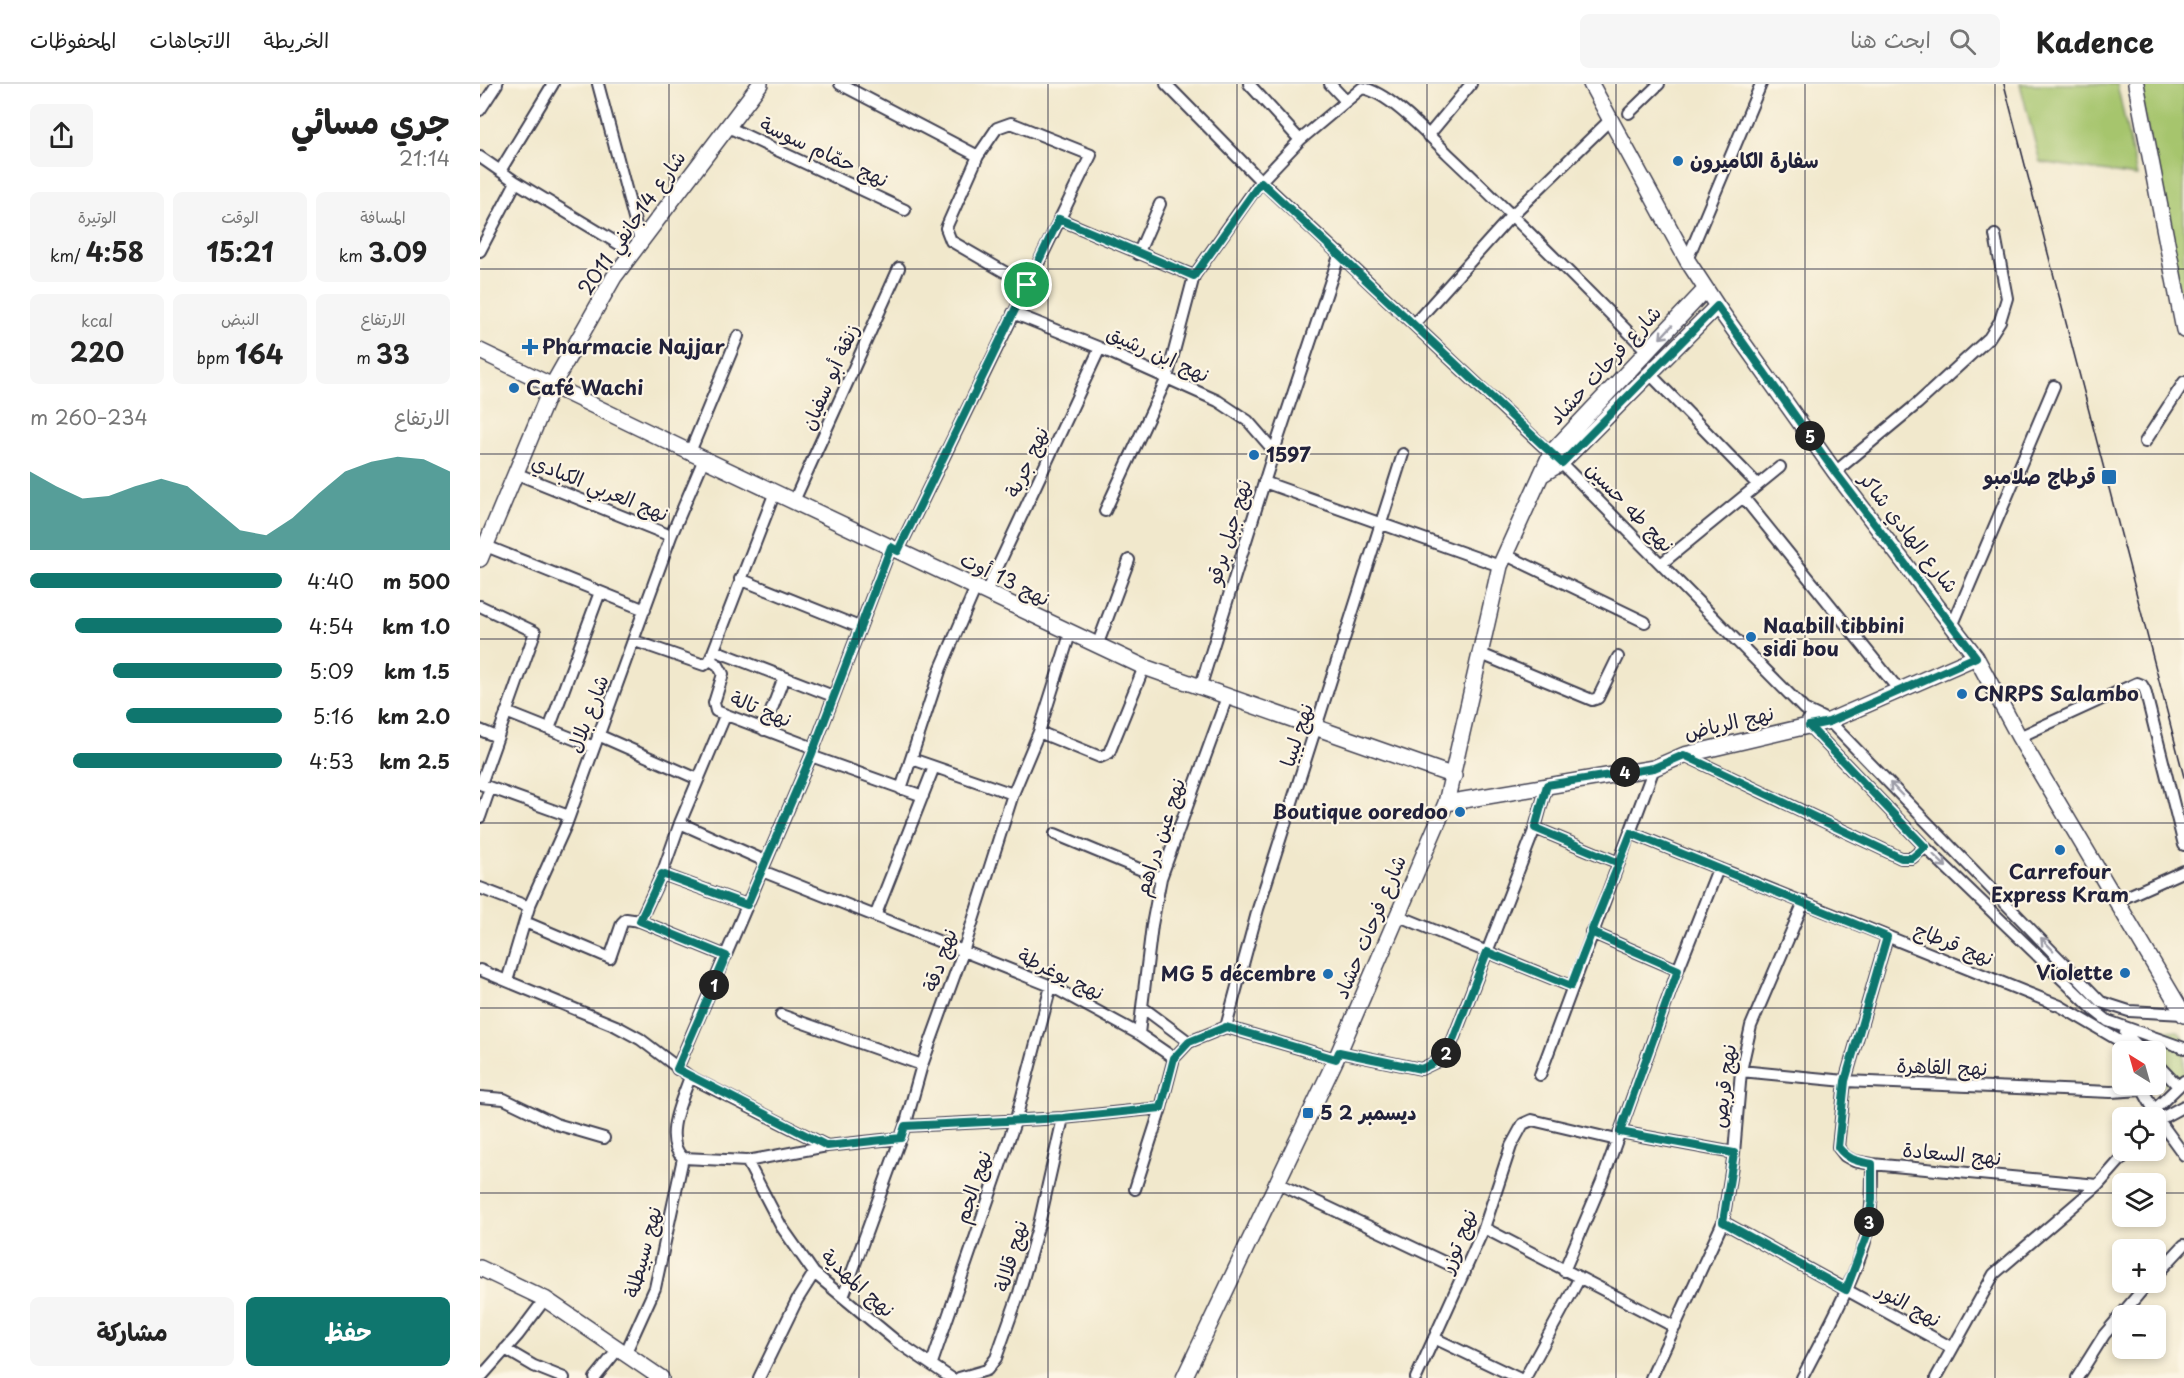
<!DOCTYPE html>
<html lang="ar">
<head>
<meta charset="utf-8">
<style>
  :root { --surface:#fff; --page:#f6f6f6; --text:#222; --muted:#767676; --line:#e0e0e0; --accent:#0f766e }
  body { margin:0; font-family:"Playpen Sans","Playpen Sans Arabic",sans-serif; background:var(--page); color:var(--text); direction:rtl; height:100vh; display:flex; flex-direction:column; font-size:22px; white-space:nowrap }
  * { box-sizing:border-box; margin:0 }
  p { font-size:20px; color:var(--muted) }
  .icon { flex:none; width:33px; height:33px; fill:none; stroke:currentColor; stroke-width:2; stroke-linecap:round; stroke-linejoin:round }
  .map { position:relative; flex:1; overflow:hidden; direction:ltr }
  .details { display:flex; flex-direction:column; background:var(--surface); width:480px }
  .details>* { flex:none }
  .needle { width:39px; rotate:323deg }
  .buttons { position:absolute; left:1632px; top:957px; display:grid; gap:12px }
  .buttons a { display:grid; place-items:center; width:54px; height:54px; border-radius:9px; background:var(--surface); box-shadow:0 3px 9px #0003; font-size:30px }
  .pin { position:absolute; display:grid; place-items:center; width:51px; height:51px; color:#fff; margin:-26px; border:3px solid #fff; border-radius:50%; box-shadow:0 2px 6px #0007 }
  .km { position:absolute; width:30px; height:30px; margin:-15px; border-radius:50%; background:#222; color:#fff; font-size:16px; line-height:30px; text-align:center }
  .round { display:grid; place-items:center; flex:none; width:63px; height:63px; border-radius:9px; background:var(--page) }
  .overview { display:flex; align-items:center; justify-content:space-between; height:102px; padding:0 30px }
  h1 { font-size:33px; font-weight:700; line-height:45px }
  .stats { display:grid; grid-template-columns:repeat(3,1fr); gap:9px; height:102px; padding:6px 30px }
  .stats div { display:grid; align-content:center; border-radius:9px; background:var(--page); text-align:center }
  .stats b { font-size:26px; font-weight:700 }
  .stats small { font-size:16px; font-weight:400 }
  .stats p { font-size:16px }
  .chart { height:168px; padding:12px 30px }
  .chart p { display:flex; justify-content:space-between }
  .chart svg { width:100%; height:108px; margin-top:6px; fill:var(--accent); opacity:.7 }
  .button { display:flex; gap:12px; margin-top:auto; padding:12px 30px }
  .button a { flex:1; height:69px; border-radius:9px; background:var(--accent); color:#fff; font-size:24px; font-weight:700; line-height:69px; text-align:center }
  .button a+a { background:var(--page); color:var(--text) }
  ul { padding:0 30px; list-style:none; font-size:20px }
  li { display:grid; grid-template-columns:96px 72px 1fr; align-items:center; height:45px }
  li i { height:15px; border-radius:8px; background:var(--accent) }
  header { display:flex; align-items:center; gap:36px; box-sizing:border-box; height:84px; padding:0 30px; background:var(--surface); border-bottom:2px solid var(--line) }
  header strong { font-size:28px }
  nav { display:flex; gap:33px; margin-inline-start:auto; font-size:21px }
  .search { width:420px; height:54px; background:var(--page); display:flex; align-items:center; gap:15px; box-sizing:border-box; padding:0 21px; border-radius:9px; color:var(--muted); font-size:22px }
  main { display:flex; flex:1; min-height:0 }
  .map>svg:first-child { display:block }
  .green { fill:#a6c56d; stroke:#647454; stroke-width:1.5 }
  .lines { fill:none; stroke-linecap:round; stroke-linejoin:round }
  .street-casing { stroke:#414051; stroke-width:14 }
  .secondary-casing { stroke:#414051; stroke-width:18 }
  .street { stroke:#fff; stroke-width:10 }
  .secondary { stroke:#fff; stroke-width:15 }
  .tram { stroke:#22223b; stroke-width:1.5 }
  .oneway { stroke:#9c9ca7 }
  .route-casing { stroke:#fff; stroke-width:12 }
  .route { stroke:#0f766e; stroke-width:8 }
  .grid { fill:none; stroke:#22223b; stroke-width:1.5; stroke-opacity:0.55 }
  .poi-dot { fill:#1f6fb2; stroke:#fcf5e5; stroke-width:2 }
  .labels { text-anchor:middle; stroke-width:4.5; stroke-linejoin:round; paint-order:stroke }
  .street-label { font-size:20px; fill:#22223b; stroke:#fcf5e5 }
  .poi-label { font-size:20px; font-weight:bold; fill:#22223b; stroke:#fcf5e5; text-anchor:start }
</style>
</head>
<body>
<header>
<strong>Kadence</strong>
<div class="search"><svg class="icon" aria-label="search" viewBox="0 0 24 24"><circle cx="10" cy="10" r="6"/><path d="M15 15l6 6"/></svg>ابحث هنا</div>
<nav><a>الخريطة</a><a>الاتجاهات</a><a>المحفوظات</a></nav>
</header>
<main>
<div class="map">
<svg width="1704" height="1294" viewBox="0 0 1704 1294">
  <rect width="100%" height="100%" fill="#fcf5e5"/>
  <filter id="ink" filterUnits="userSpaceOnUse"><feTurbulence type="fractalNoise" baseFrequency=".0167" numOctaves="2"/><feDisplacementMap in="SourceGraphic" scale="12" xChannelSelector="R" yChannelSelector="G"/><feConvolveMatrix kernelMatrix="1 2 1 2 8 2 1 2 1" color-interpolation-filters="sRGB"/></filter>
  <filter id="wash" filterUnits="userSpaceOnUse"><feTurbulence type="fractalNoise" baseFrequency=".008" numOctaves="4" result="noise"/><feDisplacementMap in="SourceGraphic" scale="24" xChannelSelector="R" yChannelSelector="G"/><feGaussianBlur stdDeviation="1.35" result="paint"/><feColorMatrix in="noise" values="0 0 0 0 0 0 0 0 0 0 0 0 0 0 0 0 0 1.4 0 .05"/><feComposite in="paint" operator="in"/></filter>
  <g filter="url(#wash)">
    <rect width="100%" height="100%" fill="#f1e8cc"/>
    <path class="green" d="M1540,0h97l20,92 -97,-14z
      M1658,0h46v232z
      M1672,945l26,2 6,8v41l-24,7 -4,-7v-28h-14v-22z"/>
  </g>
  <g filter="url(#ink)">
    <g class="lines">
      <g class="street-casing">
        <path id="street" d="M118,0l42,157
          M360,0l138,72
          M686,0l95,97 300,282 243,246 25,12 272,281 28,9 54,3
          M769,0l51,56
          M850,0l15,16
          M0,26l17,-26
          M1149,29l30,-29
          M248,43l177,83
          M948,52l43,-52
          M0,73l36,25 116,70
          M20,87l53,-87
          M579,135l135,57
          M0,167l36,-69
          M658,170l22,-50
          M1207,176l74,-176
          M533,229l87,35 118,53 30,20 26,30
          M935,239l97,-108 99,-96
          M1170,290l108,111
          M1665,358l39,-60
          M210,368l48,-116
          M1355,388l82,-68 72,-66 11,-17 7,-23 -12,-63
          M35,389l156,63
          M784,398l236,84
          M1264,414l154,191
          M314,417l105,-233
          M625,427l62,-133 27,-102 67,-95 39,-41 62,-52c27,4 66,47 86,66 68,64 134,131 199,197
          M6,462l159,64
          M418,467l193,-396 -80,-32 -14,5 -19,28 -32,72 5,13 76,44
          M1024,470l141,68
          M1181,480l119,-97
          M260,495l119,48
          M506,508l114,-244
          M0,522l55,26 -54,152
          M1473,540l101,-238
          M155,557l69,24 6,-5 65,-168
          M617,562l32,-86
          M234,566l119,46
          M1001,570l111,46 6,-2 20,-41
          M230,576l8,5 5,9 -9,29 2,8 98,37
          M721,601l73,-234 66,-198
          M26,628l88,35
          M1328,636l1,6 116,121 169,163 14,11 76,27
          M69,645l51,-137
          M0,646l17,7
          M284,646l20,-53
          M559,648l61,25 9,-4 35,-86
          M118,651l100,44
          M1539,653l118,-54 5,2 3,5 39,155
          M1204,671l217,103h11l13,-11
          M331,672l112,40
          M432,675l101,35
          M0,700l89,32
          M421,705l40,-121 35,-81
          M0,733l10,-29
          M200,739l45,-107
          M1055,744l84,35
          M1151,749l429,173 65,38
          M575,750l106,44
          M282,787l289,115 88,48 35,24
          M182,790l85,31
          M0,804l49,19
          M1637,817l67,-30
          M396,830l58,-147
          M919,832l172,70
          M45,838l85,36 12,-35 4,-4 14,2
          M1111,848l87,38
          M1407,853l-42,144 -7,66 7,9 9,5 18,3 226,21
          M246,872l-86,-35 22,-47 18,-51 85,38
          M0,886l136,56 24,13 50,38c-8,23 -28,62 -7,81l64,3 80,-15 74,-8
          M27,897l22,-74 37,-82 105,-289 33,-77
          M301,931l141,50
          M746,943l32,-118 145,-455
          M1645,949l19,19
          M659,950l3,-27
          M709,958l-47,-35 10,-82 9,-47 66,-181
          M859,968l82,17 19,-9 9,-10 86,-222 12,-43
          M694,974l15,-16 37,-15 110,32
          M1676,979l22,23
          M197,985l134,-313 80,-209
          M1261,987l104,10 266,11 31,-2
          M1060,991l114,-307
          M210,993l137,69
          M1660,1001l23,41 21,29
          M0,1013l24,2 52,25 48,14
          M1673,1027l31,-30
          M1676,1037l28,-15
          M425,1042l158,-8 98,-10
          M1140,1048l114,21
          M267,1077l34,65 33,47 82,68 55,37
          M797,1099l188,89
          M655,1105l26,-81 13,-50
          M1243,1138l229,126
          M1004,1144l191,99
          M1084,1187l39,-92 75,-209 40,-101
          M1676,1191l28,-30
          M363,1213l62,-171 17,-61 41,-113 50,-158 26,-62 31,-98
          M954,1254l84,40
          M25,1265l29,17 30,12
          M146,1268l29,-64 28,-130
          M452,1279l84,-244 35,-133
          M0,1294l38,-43 27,-36
          M115,1294l24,-30
          M279,1294l38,-78 17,-27
          M479,1294l28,-8 9,-12 23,-65 20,-69 24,-106
          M936,1294l68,-150 27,-82 12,-22 9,-4 85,20
          M1045,1294l54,-99
          M1171,1294l72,-156 11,-69 7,-82 10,-45 53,-124
          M1322,1294c22,-43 54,-99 65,-144 5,-23 5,-46 5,-70
          M1456,1294l58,-104 104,-89 31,-35
          M1597,1294l27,-43 45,-53"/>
      </g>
      <g class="secondary-casing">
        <path id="secondary" d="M1111,0l96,176 30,46 118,166 141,185 43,80 165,278
          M1656,0l48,246
          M0,267l224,108 440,208 310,109
          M1061,391l20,-12 156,-157
          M0,475l72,-173 62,-109 146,-193
          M966,719l208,-35 30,-13 145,-34 147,-64
          M0,1184l65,31 116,79
          M704,1294l152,-319 110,-256 54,-237 51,-113 155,-164"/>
      </g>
      <use href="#street" class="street"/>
      <use href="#secondary" class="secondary"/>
      <path class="tram" d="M1524,0l180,693"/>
    </g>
    <defs><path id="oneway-shaft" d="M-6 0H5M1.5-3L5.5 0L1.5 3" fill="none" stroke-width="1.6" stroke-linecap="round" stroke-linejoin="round" transform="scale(1.5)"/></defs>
    <g class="oneway">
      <use href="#oneway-shaft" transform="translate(1186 248) rotate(133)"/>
      <use href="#oneway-shaft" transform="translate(1416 705) rotate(-134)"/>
      <use href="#oneway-shaft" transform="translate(1460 777) rotate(44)"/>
      <use href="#oneway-shaft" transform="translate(1567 860) rotate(-134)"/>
    </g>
  </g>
  <g class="lines" filter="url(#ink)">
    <g class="route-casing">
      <path id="route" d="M547,201l-129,266 -7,-4 -80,209 -64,149 -85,-31 -22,47 86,35 -49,113 150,77 74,-8 4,-12 158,-8 98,-10 13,-50 15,-16 37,-15 110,32 3,-7 82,17 19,-9 9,-10 38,-98 84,34c19,-51 40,-102 60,-153l256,104 -42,144 -7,66c10,13 19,14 34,17v36l-5,35 -21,55 -123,-68 11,-69 -114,-21 58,-162 -87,-38 28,-69 -84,-35 12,-43 107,-17 30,-13 217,103h11l13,-11 -116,-121 20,-4 147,-65 -141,-185 -118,-166 -155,157 -301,-281 -67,94 -135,-57 -32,66"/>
    </g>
    <use href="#route" class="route"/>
  </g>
  <path class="grid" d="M189,0v1294M379,0v1294M568,0v1294M757,0v1294M947,0v1294M1136,0v1294M1325,0v1294M1515,0v1294M0,185h1704M0,370h1704M0,555h1704M0,739h1704M0,924h1704M0,1109h1642M1676,1109h28"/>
  <g class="poi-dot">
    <circle cx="1198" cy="77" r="6"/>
    <path d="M47 254h6v6h6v6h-6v6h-6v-6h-6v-6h6z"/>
    <circle cx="34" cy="304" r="6"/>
    <circle cx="774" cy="371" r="6"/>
    <rect x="1621" y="385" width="16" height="16" rx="3"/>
    <circle cx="1271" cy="553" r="6"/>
    <circle cx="1482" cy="610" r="6"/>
    <circle cx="980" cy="728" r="6"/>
    <circle cx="1580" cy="766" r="6"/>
    <circle cx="1645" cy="889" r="6"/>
    <circle cx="848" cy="890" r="6"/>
    <rect x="822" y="1023" width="12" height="12" rx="3"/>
  </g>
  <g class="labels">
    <g class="street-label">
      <text transform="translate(344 68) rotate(25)" y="7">نهج حمّام سوسة</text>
      <text transform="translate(152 139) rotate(-55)" y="7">شارع 14جانفي 2011</text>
      <text transform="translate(678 270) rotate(24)" y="7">نهج ابن رشيق</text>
      <text transform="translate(1125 281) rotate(-47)" y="7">شارع فرحات حشاد</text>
      <text transform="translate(350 293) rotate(-66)" y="7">زنقة أبو سفيان</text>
      <text transform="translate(547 378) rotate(-65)" y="7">نهج جربة</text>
      <text transform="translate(120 404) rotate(22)" y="7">نهج العربي الكبادي</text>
      <text transform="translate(1150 423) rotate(46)" y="7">نهج طه حسين</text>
      <text transform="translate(749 448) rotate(-73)" y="7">نهج جبل برقو</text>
      <text transform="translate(1429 449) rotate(52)" y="7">شارع الهادي شاكر</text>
      <text transform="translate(525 495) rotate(26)" y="7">نهج 13 أوت</text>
      <text transform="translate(281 625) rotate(22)" y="7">نهج تالة</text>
      <text transform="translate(108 630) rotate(-69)" y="7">شارع بلال</text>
      <text transform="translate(1249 639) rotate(-13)" y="7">نهج الرياض</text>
      <text transform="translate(817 651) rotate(-72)" y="7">نهج ليبيا</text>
      <text transform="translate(680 753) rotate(-72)" y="7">نهج عين دراهم</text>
      <text transform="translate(890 843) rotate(-67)" y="7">شارع فرحات حشاد</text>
      <text transform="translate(1474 860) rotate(22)" y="7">نهج قرطاج</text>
      <text transform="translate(460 876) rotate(-71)" y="7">نهج دقة</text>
      <text transform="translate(581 890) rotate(26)" y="7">نهج يوغرطة</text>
      <text transform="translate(1462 983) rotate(2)" y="7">نهج القاهرة</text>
      <text transform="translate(1244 1002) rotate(-83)" y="7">نهج قربص</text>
      <text transform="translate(1472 1070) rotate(5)" y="7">نهج السعادة</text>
      <text transform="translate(493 1103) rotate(-71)" y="7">نهج الجم</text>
      <text transform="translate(978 1157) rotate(-68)" y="7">نهج توزر</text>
      <text transform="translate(163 1168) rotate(-75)" y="7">نهج سبيطلة</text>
      <text transform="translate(531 1172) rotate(-74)" y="7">نهج قلالة</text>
      <text transform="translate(378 1199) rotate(42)" y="7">نهج المهدية</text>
      <text transform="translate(1429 1221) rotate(29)" y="7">نهج النور</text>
    </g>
    <g class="poi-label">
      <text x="1210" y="84">سفارة الكاميرون</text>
      <text x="62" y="270">Pharmacie Najjar</text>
      <text x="46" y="311">Café Wachi</text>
      <text x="786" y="378">1597</text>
      <text x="1616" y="400" text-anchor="end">قرطاج صلامبو</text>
      <text x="1283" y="549">Naabill tibbini<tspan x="1283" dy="23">sidi bou</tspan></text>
      <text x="1494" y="617">CNRPS Salambo</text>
      <text x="968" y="735" text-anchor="end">Boutique ooredoo</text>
      <text x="1580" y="795" text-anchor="middle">Carrefour<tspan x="1580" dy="23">Express Kram</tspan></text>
      <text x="1633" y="896" text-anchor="end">Violette</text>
      <text x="836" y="897" text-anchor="end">MG 5 décembre</text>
      <text x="840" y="1036">5 ديسمبر 2</text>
    </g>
  </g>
</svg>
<div class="buttons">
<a><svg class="needle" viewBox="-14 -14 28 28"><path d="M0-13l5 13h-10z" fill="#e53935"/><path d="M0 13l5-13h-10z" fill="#767676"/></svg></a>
<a><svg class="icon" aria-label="locate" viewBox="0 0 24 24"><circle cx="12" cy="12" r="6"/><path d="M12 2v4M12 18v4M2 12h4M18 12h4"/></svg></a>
<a><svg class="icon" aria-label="layers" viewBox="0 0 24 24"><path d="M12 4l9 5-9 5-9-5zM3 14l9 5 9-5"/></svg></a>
<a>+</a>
<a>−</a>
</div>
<div class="pin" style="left:547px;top:201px;background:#1e9e55"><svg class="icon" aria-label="arrive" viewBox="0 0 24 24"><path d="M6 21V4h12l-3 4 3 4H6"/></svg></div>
<b class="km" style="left:234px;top:901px">1</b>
<b class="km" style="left:966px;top:969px">2</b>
<b class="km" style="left:1389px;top:1138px">3</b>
<b class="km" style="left:1145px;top:688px">4</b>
<b class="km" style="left:1330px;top:352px">5</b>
</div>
<section class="details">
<div class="overview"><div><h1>جري مسائي</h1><p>21:14</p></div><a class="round"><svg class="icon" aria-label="share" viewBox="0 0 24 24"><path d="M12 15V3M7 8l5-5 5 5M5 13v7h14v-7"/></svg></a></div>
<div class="stats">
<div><p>المسافة</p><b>3.09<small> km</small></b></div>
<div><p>الوقت</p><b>15:21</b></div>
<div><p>الوتيرة</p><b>4:58<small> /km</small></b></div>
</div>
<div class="stats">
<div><p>الارتفاع</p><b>33<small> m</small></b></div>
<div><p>النبض</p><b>164<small> bpm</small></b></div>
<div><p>kcal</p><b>220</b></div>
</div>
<div class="chart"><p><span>الارتفاع</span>234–260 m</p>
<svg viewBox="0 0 160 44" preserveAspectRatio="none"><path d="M0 44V12L10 18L20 23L30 22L40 18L50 15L60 18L70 27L80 36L90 38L100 31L110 21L120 12L130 8L140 6L150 7L160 12V44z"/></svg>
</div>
<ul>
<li><b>500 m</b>4:40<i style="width:100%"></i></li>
<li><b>1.0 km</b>4:54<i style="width:82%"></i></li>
<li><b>1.5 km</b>5:09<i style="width:67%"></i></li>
<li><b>2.0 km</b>5:16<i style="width:62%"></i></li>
<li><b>2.5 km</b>4:53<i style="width:83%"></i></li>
</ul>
<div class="button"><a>حفظ</a><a>مشاركة</a></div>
</section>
</main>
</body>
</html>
